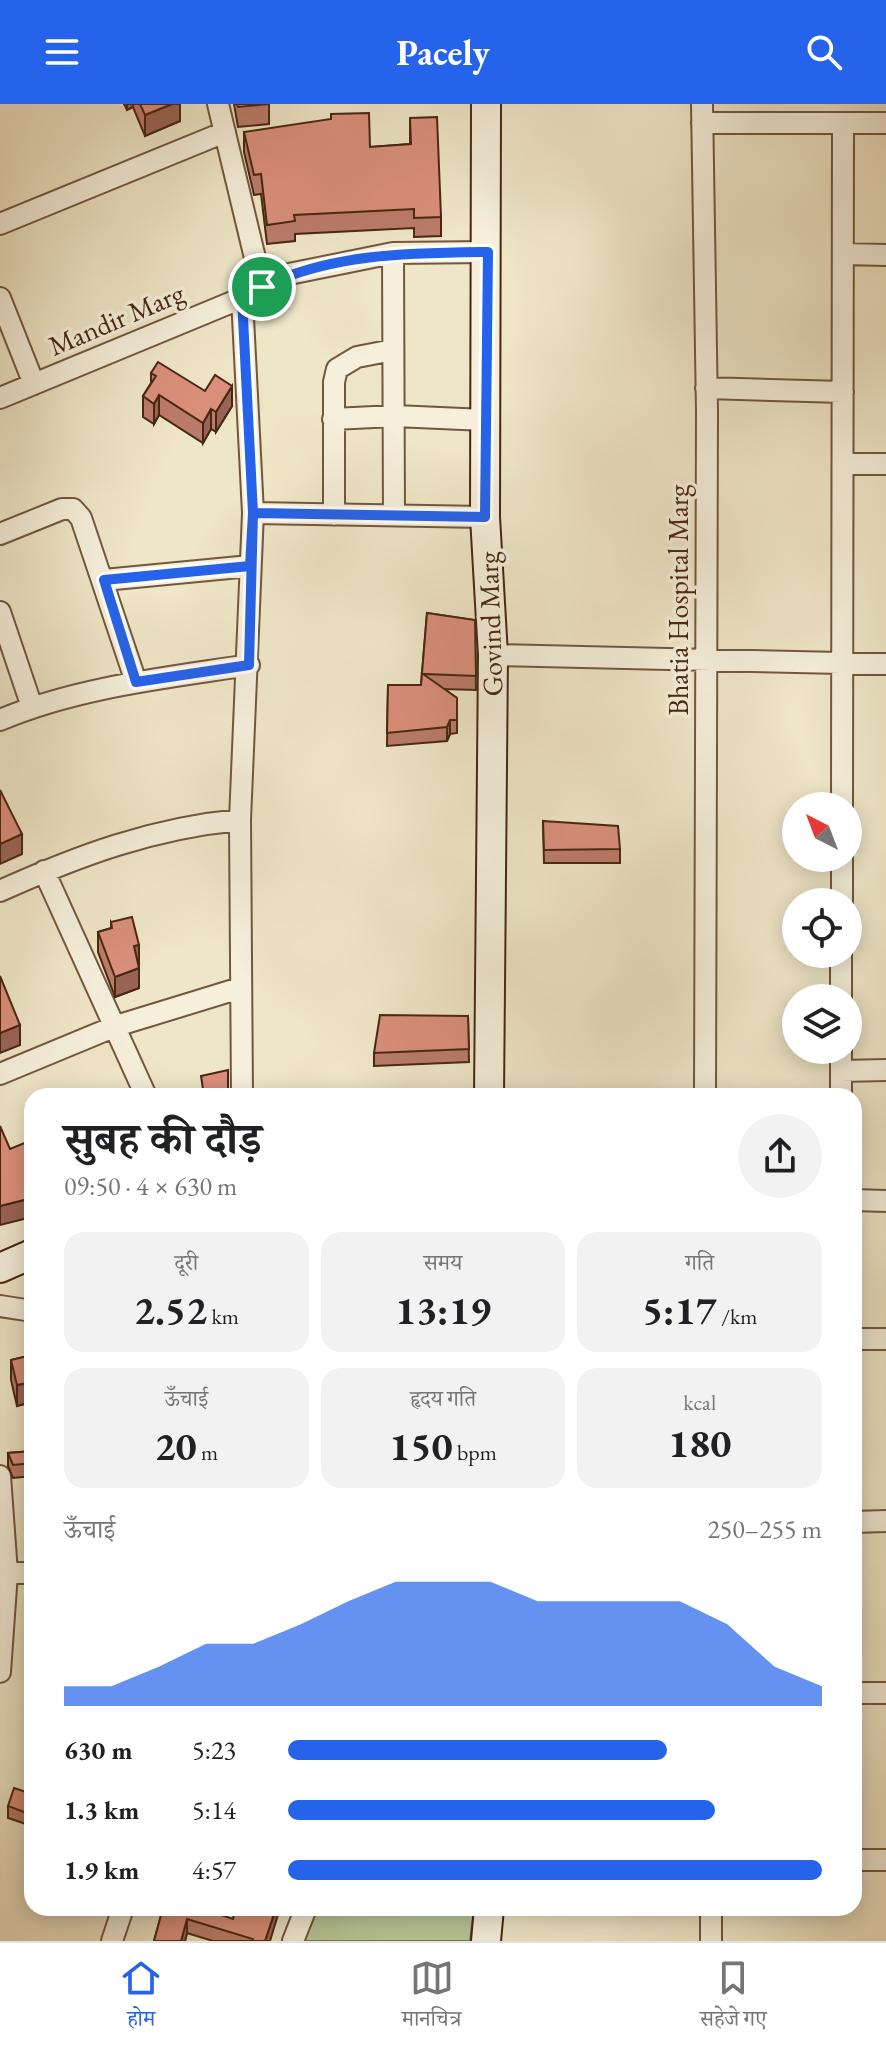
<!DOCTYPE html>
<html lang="hi">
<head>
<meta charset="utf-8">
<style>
  :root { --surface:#fff; --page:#f2f2f2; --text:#202124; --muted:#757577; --line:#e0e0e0; --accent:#2563eb }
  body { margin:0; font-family:"EB Garamond","Noto Serif Devanagari",serif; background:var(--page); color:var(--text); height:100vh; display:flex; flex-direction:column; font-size:30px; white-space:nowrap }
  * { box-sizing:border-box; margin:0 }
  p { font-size:26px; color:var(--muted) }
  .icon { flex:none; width:44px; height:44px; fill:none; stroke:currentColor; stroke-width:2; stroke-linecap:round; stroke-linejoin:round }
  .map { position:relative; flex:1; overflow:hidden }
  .panel { position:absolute; left:24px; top:984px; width:838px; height:828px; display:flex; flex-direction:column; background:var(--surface); border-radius:24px; box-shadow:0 4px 20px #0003 }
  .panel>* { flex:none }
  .needle { width:52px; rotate:318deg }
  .fabs { position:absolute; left:782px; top:688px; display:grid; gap:16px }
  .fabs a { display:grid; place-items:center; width:80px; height:80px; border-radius:50%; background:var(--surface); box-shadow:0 4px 20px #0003; font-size:40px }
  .pin { position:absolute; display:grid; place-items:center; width:68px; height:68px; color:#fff; margin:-34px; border:4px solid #fff; border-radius:50%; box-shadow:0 2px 8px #0007 }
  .round { display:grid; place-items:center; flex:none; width:84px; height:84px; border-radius:42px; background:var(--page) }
  .overview { display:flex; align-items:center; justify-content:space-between; height:136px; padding:0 40px }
  h1 { font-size:44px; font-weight:700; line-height:60px }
  .metrics { display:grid; grid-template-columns:repeat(3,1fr); gap:12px; height:136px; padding:8px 40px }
  .metrics div { display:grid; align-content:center; border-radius:20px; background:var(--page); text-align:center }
  .metrics b { font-size:40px; font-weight:700 }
  .metrics small { font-size:22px; font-weight:400 }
  .metrics p { font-size:22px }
  .chart { height:224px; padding:16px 40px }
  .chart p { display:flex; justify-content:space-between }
  .chart svg { width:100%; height:144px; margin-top:8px; fill:var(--accent); opacity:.7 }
  ul { padding:0 40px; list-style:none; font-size:26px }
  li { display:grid; grid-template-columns:128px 96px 1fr; align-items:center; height:60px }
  li i { height:20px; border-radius:10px; background:var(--accent) }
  header { display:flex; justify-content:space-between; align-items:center; height:104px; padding:0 40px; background:var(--accent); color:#fff; font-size:36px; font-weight:700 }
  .tab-bar { display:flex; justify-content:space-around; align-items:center; height:112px; border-top:2px solid var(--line); background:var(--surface); font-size:22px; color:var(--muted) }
  .tab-bar a { display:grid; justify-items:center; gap:4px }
  .tab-bar .current { color:var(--accent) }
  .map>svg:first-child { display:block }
  .green { fill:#b6c698; stroke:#7f7654; stroke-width:2 }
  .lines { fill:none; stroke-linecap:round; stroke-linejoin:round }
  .street-casing { stroke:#72573e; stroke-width:24 }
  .secondary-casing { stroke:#482711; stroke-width:32 }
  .street { stroke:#f5efdb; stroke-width:20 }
  .secondary { stroke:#f5efdb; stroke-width:28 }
  .wall { fill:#bb7b6a; stroke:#482711; stroke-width:2 }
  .shaded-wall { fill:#996456; stroke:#482711; stroke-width:2 }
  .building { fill:#da8f7b; stroke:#482711; stroke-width:2 }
  .route-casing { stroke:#fff; stroke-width:16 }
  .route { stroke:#2563eb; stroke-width:10 }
  .labels { text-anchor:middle; stroke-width:7; stroke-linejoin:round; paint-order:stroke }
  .street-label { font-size:28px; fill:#482711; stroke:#f5efdb }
</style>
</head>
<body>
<header><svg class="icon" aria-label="menu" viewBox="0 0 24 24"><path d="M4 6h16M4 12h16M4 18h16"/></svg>Pacely<svg class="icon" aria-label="search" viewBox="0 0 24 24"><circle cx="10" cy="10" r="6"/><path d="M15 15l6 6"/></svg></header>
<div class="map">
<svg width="886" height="1837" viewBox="0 0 886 1837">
  <rect width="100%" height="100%" fill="#efe6c7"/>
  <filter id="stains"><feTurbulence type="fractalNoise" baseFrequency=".0025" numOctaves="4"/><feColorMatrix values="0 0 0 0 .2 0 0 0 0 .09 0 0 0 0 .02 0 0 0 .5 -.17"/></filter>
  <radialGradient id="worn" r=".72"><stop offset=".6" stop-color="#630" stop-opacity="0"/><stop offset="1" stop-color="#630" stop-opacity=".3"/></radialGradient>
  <path class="green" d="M313,1804h161l-4,33h-169z"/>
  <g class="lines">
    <g class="street-casing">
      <path id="street" d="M218,0l44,183
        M702,0l5,307 -2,685
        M702,19h184
        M0,120l225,-92
        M393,149l1,262
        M843,150l43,1
        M0,194l34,86
        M706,284l137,4
        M0,294l242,-100 47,-24 104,-21 95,-1
        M333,315l62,-3 90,4
        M843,360h43
        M253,409l232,4
        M334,411v-133l3,-13 20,-12 36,-7
        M0,430l62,-25h11l8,9 55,164
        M104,476l146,-14
        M0,508l32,95
        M493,551l393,9
        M0,616c78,-33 166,-42 249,-55
        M842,702l1,-683
        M44,767l102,225
        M0,787c80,-36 153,-63 240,-71
        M842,798v-44
        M841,894v-44
        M841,946v46
        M841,967l45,-1
        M0,970l116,-48 124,-38
        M242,992l-2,-276 13,-307 -11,-215
        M854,1096l32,1
        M0,1202l32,5
        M854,1235h32
        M0,1372l7,97 -7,99
        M854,1418l32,-1
        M0,1469h32
        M854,1589h32
        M854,1756h32
        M711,1804v33
        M112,1837l11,-33
        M293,1837l13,-33"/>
    </g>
    <g class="secondary-casing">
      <path id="secondary" d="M486,0l-1,413 8,138 -4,441
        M0,1164l32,-14
        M486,1837l3,-33"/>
    </g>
    <use href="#street" class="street"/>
    <use href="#secondary" class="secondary"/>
  </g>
  <path class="wall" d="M124,0h56v17l-35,15 -12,-29 -6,3z
    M234,0h35v20l-31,3z
    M410,14l31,99v19l-27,1v-9l-119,6v7l-28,3 -6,-50 -7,1 -10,-43v-20l126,15 40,-3z
    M151,269l54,18 27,15 -16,26 -5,-3 -8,14 -44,-28 -5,9 -11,-7v-21l8,-13z
    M427,509l48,7 1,70 -32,-1 13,9v35l-7,1 -3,7 -60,5 1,-61h33z
    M543,717l77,28v14h-76z
    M111,818l28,43v23l-24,9 -17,-45v-20l13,-4z
    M468,912l1,46 -95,4v-13z
    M32,1251v47l-15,4 -6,-26v-20z
    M32,1347v25l-19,2 -5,-12v-13z
    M32,1690v32l-24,-8v-12z
    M163,1804l40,2 67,31h-57l-26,-8 -2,8h-31z"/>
  <path class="shaded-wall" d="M127,0h6v3l-6,3z
    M172,0h8v17l-35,15v-21z
    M232,282v20l-16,26v-20z
    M159,291v20l-5,9v-20z
    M211,305v20l-8,14v-20z
    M450,616v14l-3,7v-14z
    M22,730v20l-22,10v-20z
    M139,841v20l-5,2v-21z
    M139,864v20l-24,9v-20z
    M20,921v20l-20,8v-20z
    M32,1094v19l-32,8v-19z
    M32,1278v20l-15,4v-21z
    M276,1804h4l-10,33h-5z
    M187,1815v14l-2,8h-4z"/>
  <path class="building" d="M140,0h32l-27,11z
    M237,0h32l-31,3z
    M369,9l1,34 41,-3 -1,-26 27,-1 4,100 -27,1v-9l-120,6 1,6 -28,4 -6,-51 -7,1 -10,-43 87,-13v-5z
    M158,258l47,29 10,-16 17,11 -16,26 -5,-3 -8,14 -44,-28 -5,9 -11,-8 13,-20 -5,-3z
    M427,509l48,7 1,56 -53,-2 34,24v22h-7l-3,7 -60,6 1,-48h33z
    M0,686l22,44 -22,10z
    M543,717l75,5 2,23 -76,1z
    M132,813l7,28 -5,1 5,22 -24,9 -17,-45 14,-4 -1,-6z
    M0,872l20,49 -20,8z
    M380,911l88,1 1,33 -95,4z
    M228,966v26h-24l-3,-20z
    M0,1022l10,23 22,-9v58l-32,8z
    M32,1251v27l-15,3 -6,-25z
    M32,1347v12l-19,2 -5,-12z
    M14,1684l18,6v21l-24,-9z
    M163,1804h37l33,11 2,-11h41l-11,33h-13l1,-2 -66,-20 -6,22h-27z"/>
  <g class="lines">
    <g class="route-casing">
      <path id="route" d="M262,183l-20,11 11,215 -3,53 -146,14 32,102 113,-17 4,-152 232,4 3,-265c-78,1 -155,1 -226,35"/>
    </g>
    <use href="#route" class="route"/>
  </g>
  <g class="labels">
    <g class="street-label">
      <text transform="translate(116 215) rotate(-23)" y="10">Mandir Marg</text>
      <text transform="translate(678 496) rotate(-90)" y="10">Bhatia Hospital Marg</text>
      <text transform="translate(490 520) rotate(-92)" y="10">Govind Marg</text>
    </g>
  </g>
  <rect width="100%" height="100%" filter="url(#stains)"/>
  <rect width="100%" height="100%" fill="url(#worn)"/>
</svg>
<div class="fabs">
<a><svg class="needle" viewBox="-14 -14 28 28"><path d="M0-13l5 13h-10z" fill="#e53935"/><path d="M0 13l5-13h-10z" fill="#757577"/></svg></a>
<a><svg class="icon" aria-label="locate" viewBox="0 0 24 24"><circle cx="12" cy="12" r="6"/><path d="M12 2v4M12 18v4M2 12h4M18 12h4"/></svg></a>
<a><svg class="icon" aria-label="layers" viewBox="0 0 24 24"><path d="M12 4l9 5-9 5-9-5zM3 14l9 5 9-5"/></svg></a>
</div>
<div class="pin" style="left:262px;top:183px;background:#1e9e55"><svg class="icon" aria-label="arrive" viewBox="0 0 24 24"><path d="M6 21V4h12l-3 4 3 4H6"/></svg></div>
<section class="panel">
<div class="overview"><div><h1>सुबह की दौड़</h1><p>09:50 · 4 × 630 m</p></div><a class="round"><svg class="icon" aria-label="share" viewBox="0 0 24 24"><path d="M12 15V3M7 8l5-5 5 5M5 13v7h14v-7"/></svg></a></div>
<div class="metrics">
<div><p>दूरी</p><b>2.52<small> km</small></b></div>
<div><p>समय</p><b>13:19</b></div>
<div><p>गति</p><b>5:17<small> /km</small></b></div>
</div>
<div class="metrics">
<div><p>ऊँचाई</p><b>20<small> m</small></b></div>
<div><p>हृदय गति</p><b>150<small> bpm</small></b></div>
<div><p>kcal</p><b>180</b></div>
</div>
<div class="chart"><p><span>ऊँचाई</span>250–255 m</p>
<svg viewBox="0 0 160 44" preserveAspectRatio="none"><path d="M0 44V38L10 38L20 32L30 25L40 25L50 19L60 12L70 6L80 6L90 6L100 12L110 12L120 12L130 12L140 19L150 32L160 38V44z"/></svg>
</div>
<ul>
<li><b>630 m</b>5:23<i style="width:71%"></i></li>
<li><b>1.3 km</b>5:14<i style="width:80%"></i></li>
<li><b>1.9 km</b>4:57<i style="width:100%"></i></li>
</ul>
</section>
</div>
<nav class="tab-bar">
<a class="current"><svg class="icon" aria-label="home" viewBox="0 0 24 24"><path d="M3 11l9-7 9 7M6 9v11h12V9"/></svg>होम</a>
<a><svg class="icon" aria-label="map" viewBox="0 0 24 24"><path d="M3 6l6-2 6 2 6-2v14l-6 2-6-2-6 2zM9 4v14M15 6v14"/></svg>मानचित्र</a>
<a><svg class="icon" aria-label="saved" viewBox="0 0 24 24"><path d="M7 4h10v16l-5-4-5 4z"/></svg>सहेजे गए</a>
</nav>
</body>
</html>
